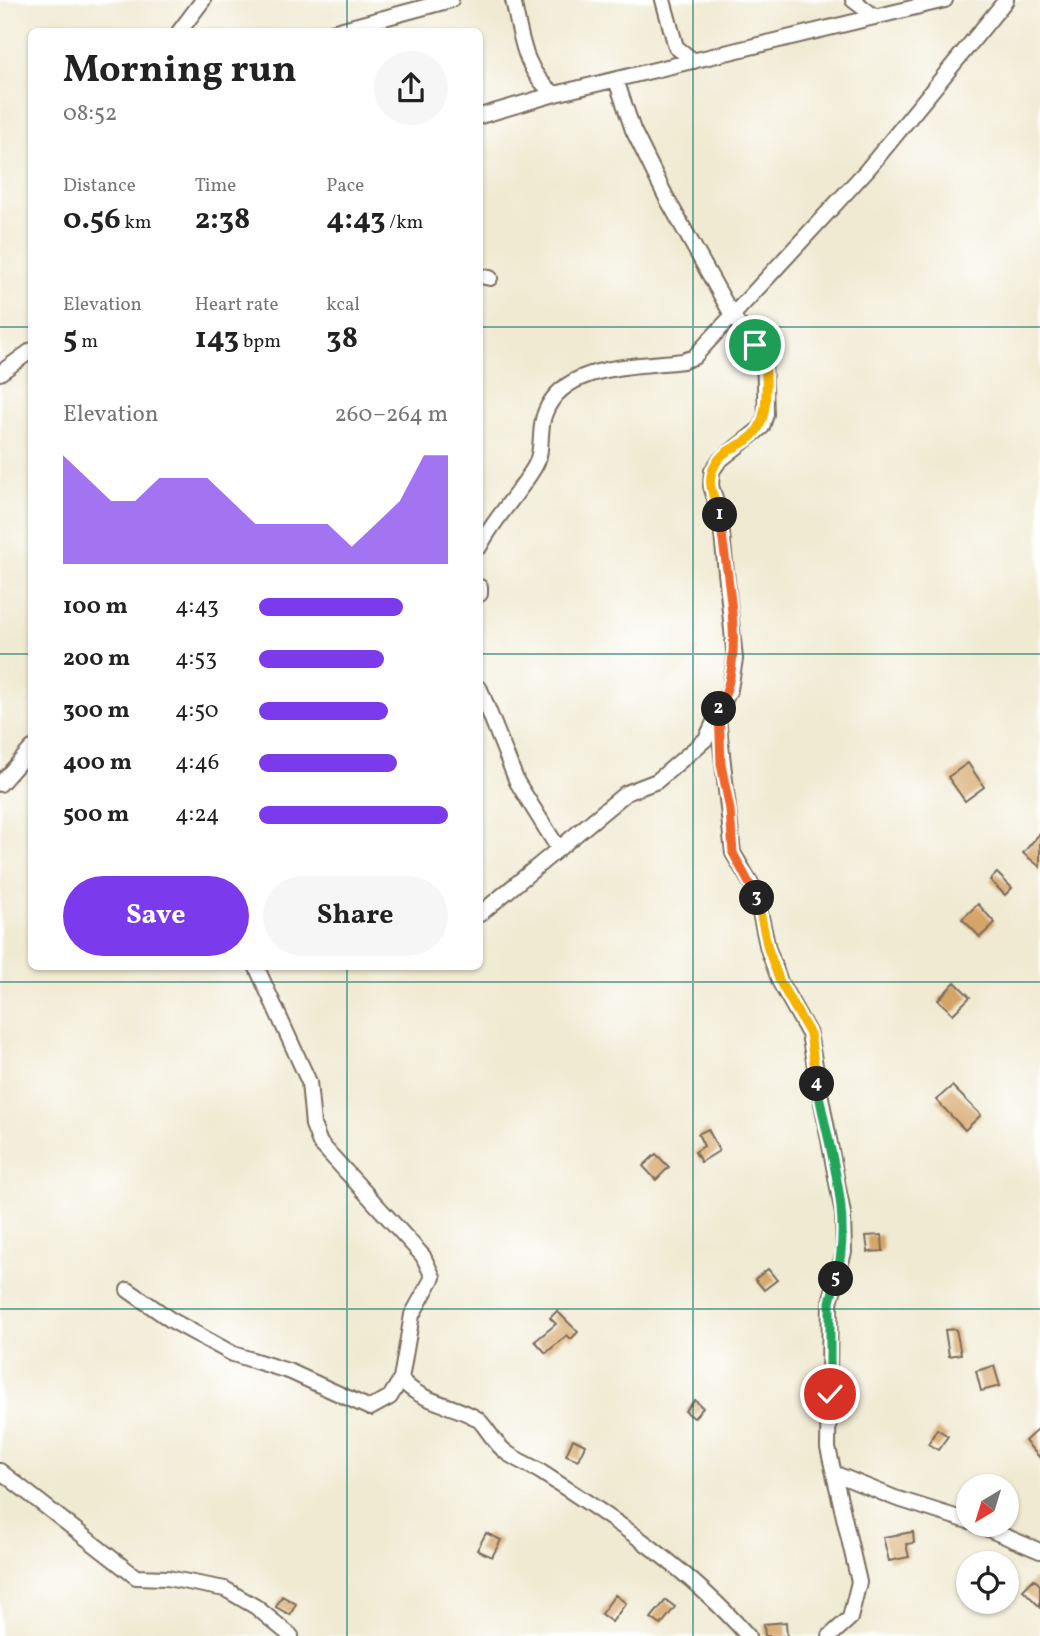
<!DOCTYPE html>
<html lang="en">
<head>
<meta charset="utf-8">
<style>
  :root { --surface:#fff; --page:#f6f6f6; --text:#222; --muted:#767676; --accent:#7c3aed }
  body { margin:0; font-family:Vollkorn,serif; background:var(--page); color:var(--text); height:100vh; display:flex; flex-direction:column; font-size:26px; white-space:nowrap }
  * { box-sizing:border-box; margin:0 }
  p { font-size:23px; color:var(--muted) }
  .icon { flex:none; width:38px; height:38px; fill:none; stroke:currentColor; stroke-width:2; stroke-linecap:round; stroke-linejoin:round }
  .map { position:relative; flex:1; overflow:hidden }
  .sheet { position:absolute; left:28px; top:28px; width:455px; height:942px; display:flex; flex-direction:column; background:var(--surface); border-radius:10px; box-shadow:0 2px 5px #0004 }
  .sheet>* { flex:none }
  .needle { width:46px; rotate:218deg }
  .buttons { position:absolute; left:956px; top:1474px; display:grid; gap:14px }
  .buttons a { display:grid; place-items:center; width:63px; height:63px; border-radius:50%; background:var(--surface); box-shadow:0 2px 5px #0004; font-size:35px }
  .pin { position:absolute; display:grid; place-items:center; width:60px; height:60px; color:#fff; margin:-30px; border:4px solid #fff; border-radius:50%; box-shadow:0 2px 7px #0007 }
  .km { position:absolute; width:35px; height:35px; margin:-18px; border-radius:50%; background:#222; color:#fff; font-size:19px; line-height:35px; text-align:center }
  .round { display:grid; place-items:center; flex:none; width:74px; height:74px; border-radius:37px; background:var(--page) }
  .head { display:flex; align-items:center; justify-content:space-between; height:119px; padding:0 35px }
  h1 { font-size:38px; font-weight:700; line-height:52px }
  .stats { display:grid; grid-template-columns:repeat(3,1fr); gap:10px; height:119px; padding:7px 35px }
  .stats div { display:grid; align-content:center }
  .stats b { font-size:30px; font-weight:700 }
  .stats small { font-size:19px; font-weight:400 }
  .stats p { font-size:19px }
  .chart { height:196px; padding:14px 35px }
  .chart p { display:flex; justify-content:space-between }
  .chart svg { width:100%; height:126px; margin-top:7px; fill:var(--accent); opacity:.7 }
  .button { display:flex; gap:14px; margin-top:auto; padding:14px 35px }
  .button a { flex:1; height:80px; border-radius:42px; background:var(--accent); color:#fff; font-size:28px; font-weight:700; line-height:80px; text-align:center }
  .button a+a { background:var(--page); color:var(--text) }
  ul { padding:0 35px; list-style:none; font-size:23px }
  li { display:grid; grid-template-columns:112px 84px 1fr; align-items:center; height:52px }
  li i { height:18px; border-radius:9px; background:var(--accent) }
  .map>svg:first-child { display:block }
  .building { fill:#d5a568 }
  .lines { fill:none; stroke-linecap:round; stroke-linejoin:round }
  .street-casing { stroke:#7a6d5d; stroke-width:18 }
  .street { stroke:#fff; stroke-width:14 }
  .split-1-casing { stroke:#fff; stroke-width:14 }
  .split-2-casing { stroke:#fff; stroke-width:14 }
  .split-3-casing { stroke:#fff; stroke-width:14 }
  .split-4-casing { stroke:#fff; stroke-width:14 }
  .split-5-casing { stroke:#fff; stroke-width:14 }
  .split-6-casing { stroke:#fff; stroke-width:14 }
  .split-1 { stroke:#f5b400; stroke-width:9 }
  .split-2 { stroke:#f0652b; stroke-width:9 }
  .split-3 { stroke:#f0652b; stroke-width:9 }
  .split-4 { stroke:#f5b400; stroke-width:9 }
  .split-5 { stroke:#22a559; stroke-width:9 }
  .split-6 { stroke:#22a559; stroke-width:9 }
  .grid { fill:none; stroke:#0f766e; stroke-width:2; stroke-opacity:0.55 }
</style>
</head>
<body>
<div class="map">
<svg width="1040" height="1636" viewBox="0 0 1040 1636">
  <rect width="100%" height="100%" fill="#fff"/>
  <filter id="ink" filterUnits="userSpaceOnUse"><feTurbulence type="fractalNoise" baseFrequency=".0143" numOctaves="2"/><feDisplacementMap in="SourceGraphic" scale="14" xChannelSelector="R" yChannelSelector="G"/><feConvolveMatrix kernelMatrix="1 2 1 2 8 2 1 2 1" color-interpolation-filters="sRGB"/></filter>
  <filter id="wash" filterUnits="userSpaceOnUse"><feTurbulence type="fractalNoise" baseFrequency=".00686" numOctaves="4" result="noise"/><feDisplacementMap in="SourceGraphic" scale="28" xChannelSelector="R" yChannelSelector="G"/><feGaussianBlur stdDeviation="1.57" result="paint"/><feColorMatrix in="noise" values="0 0 0 0 0 0 0 0 0 0 0 0 0 0 0 0 0 1.4 0 .05"/><feComposite in="paint" operator="in"/></filter>
  <g filter="url(#wash)">
    <rect width="100%" height="100%" fill="#f0ead2"/>
    <g id="blocks">
      <path class="building" d="M968,763l16,24 -19,14 -17,-24z
        M1040,833v34l-17,-14z
        M997,873l15,15 -7,7 -15,-15z
        M978,904l17,19 -15,14 -18,-18z
        M955,982l15,15 -17,17 -15,-14z
        M952,1086l29,29 -16,15 -29,-30z
        M708,1129l11,22 -18,11 -6,-10 9,-6 -6,-12z
        M656,1154l13,13 -13,13 -13,-14z
        M882,1235l1,16 -15,1 -2,-16z
        M768,1269l9,11 -13,10 -9,-11z
        M557,1311l21,21 -7,7 -4,-4 -21,18 -11,-12 21,-17 -6,-6z
        M956,1329l5,25 -12,2 -4,-26z
        M994,1366l6,20 -19,5 -5,-20z
        M695,1400l8,8 -9,10 -9,-7z
        M1040,1427v31l-15,-17z
        M937,1429l11,7 -10,14 -10,-6z
        M573,1439l12,6 -7,15 -12,-5z
        M913,1532l1,11 -8,1 3,13 -20,4 -6,-24z
        M486,1533l15,7 -9,17 -15,-7z
        M1034,1579l6,6v22l-17,-17z
        M615,1595l11,8 -14,19 -11,-8z
        M282,1596l14,8 -6,11 -14,-8z
        M666,1600l9,7 -14,18 -10,-7z
        M786,1622l1,14h-22l-1,-12z"/>
    </g>
  </g>
  <g filter="url(#ink)">
    <use href="#blocks" fill-opacity="0" stroke="#7a6d5d" stroke-width="2"/>
    <g class="lines">
      <g class="street-casing">
        <path id="street" d="M513,0c8,35 11,73 42,94
          M663,0l13,47 18,14
          M853,0l22,17
          M179,32l24,-32
          M332,32l119,-32
          M480,116l75,-22 390,-94
          M480,276l10,2
          M0,373l32,-23
          M480,546c15,-29 39,-52 55,-80 9,-15 3,-37 10,-53 19,-50 92,-46 138,-52l11,-4 173,-187 139,-170
          M480,587v7
          M480,689l37,93 41,66
          M718,718l15,135 22,37 13,59 12,33 29,52 34,180 1,38 -14,50 -2,146 31,134 -9,36 -20,18
          M0,784l32,-36
          M480,914l146,-121 31,-12 49,-42 24,-50 5,-30 -15,-144 -9,-29 1,-15 7,-10 43,-34 4,-13 -2,-56 -32,-43 -66,-118 -33,-67 -17,-50
          M256,966l53,116 4,43 7,18 103,113 10,21 -21,38 -11,64c18,23 51,25 75,39 8,4 17,25 31,35 11,8 25,13 37,21 73,47 147,97 204,162
          M128,1290l43,30 62,34 58,18 79,36 20,-11 11,-18
          M0,1471l136,106 31,1 58,11 31,18 35,29
          M836,1474l59,24 73,23
          M976,1524l64,27"/>
      </g>
      <use href="#street" class="street"/>
    </g>
  </g>
  <g class="lines" filter="url(#ink)">
    <g class="split-1-casing">
      <path id="split-1" d="M720,515c-4,-13 -13,-29 -8,-43 13,-39 53,-13 54,-80 1,-19 0,-32 -11,-47"/>
    </g>
    <g class="split-2-casing">
      <path id="split-2" d="M719,709c29,-56 6,-133 1,-194"/>
    </g>
    <g class="split-3-casing">
      <path id="split-3" d="M719,709l2,55 9,46 3,43 24,45"/>
    </g>
    <g class="split-4-casing">
      <path id="split-4" d="M757,898l11,51 12,33 30,52 7,50"/>
    </g>
    <g class="split-5-casing">
      <path id="split-5" d="M817,1084c11,65 37,130 19,195"/>
    </g>
    <g class="split-6-casing">
      <path id="split-6" d="M830,1394v-92l6,-23"/>
    </g>
    <use href="#split-1" class="split-1"/>
    <use href="#split-2" class="split-2"/>
    <use href="#split-3" class="split-3"/>
    <use href="#split-4" class="split-4"/>
    <use href="#split-5" class="split-5"/>
    <use href="#split-6" class="split-6"/>
  </g>
  <path class="grid" d="M347,0v32M693,0v1636M0,327h32M480,327h560M0,654h32M480,654h560M347,966v670M0,982h1040M0,1309h1040"/>
</svg>
<div class="buttons">
<a><svg class="needle" viewBox="-14 -14 28 28"><path d="M0-13l5 13h-10z" fill="#e53935"/><path d="M0 13l5-13h-10z" fill="#767676"/></svg></a>
<a><svg class="icon" aria-label="locate" viewBox="0 0 24 24"><circle cx="12" cy="12" r="6"/><path d="M12 2v4M12 18v4M2 12h4M18 12h4"/></svg></a>
</div>
<div class="pin" style="left:755px;top:345px;background:#1e9e55"><svg class="icon" aria-label="arrive" viewBox="0 0 24 24"><path d="M6 21V4h12l-3 4 3 4H6"/></svg></div>
<div class="pin" style="left:830px;top:1394px;background:#d93025"><svg class="icon" aria-label="check" viewBox="0 0 24 24"><path d="M5 12l5 5 9-10"/></svg></div>
<b class="km" style="left:720px;top:515px">1</b>
<b class="km" style="left:719px;top:709px">2</b>
<b class="km" style="left:757px;top:898px">3</b>
<b class="km" style="left:817px;top:1084px">4</b>
<b class="km" style="left:836px;top:1279px">5</b>
<section class="sheet">
<div class="head"><div><h1>Morning run</h1><p>08:52</p></div><a class="round"><svg class="icon" aria-label="share" viewBox="0 0 24 24"><path d="M12 15V3M7 8l5-5 5 5M5 13v7h14v-7"/></svg></a></div>
<div class="stats">
<div><p>Distance</p><b>0.56<small> km</small></b></div>
<div><p>Time</p><b>2:38</b></div>
<div><p>Pace</p><b>4:43<small> /km</small></b></div>
</div>
<div class="stats">
<div><p>Elevation</p><b>5<small> m</small></b></div>
<div><p>Heart rate</p><b>143<small> bpm</small></b></div>
<div><p>kcal</p><b>38</b></div>
</div>
<div class="chart"><p><span>Elevation</span>260–264 m</p>
<svg viewBox="0 0 160 44" preserveAspectRatio="none"><path d="M0 44V6L10 14L20 22L30 22L40 14L50 14L60 14L70 22L80 30L90 30L100 30L110 30L120 38L130 30L140 22L150 6L160 6V44z"/></svg>
</div>
<ul>
<li><b>100 m</b>4:43<i style="width:76%"></i></li>
<li><b>200 m</b>4:53<i style="width:66%"></i></li>
<li><b>300 m</b>4:50<i style="width:68%"></i></li>
<li><b>400 m</b>4:46<i style="width:73%"></i></li>
<li><b>500 m</b>4:24<i style="width:100%"></i></li>
</ul>
<div class="button"><a>Save</a><a>Share</a></div>
</section>
</div>
</body>
</html>
